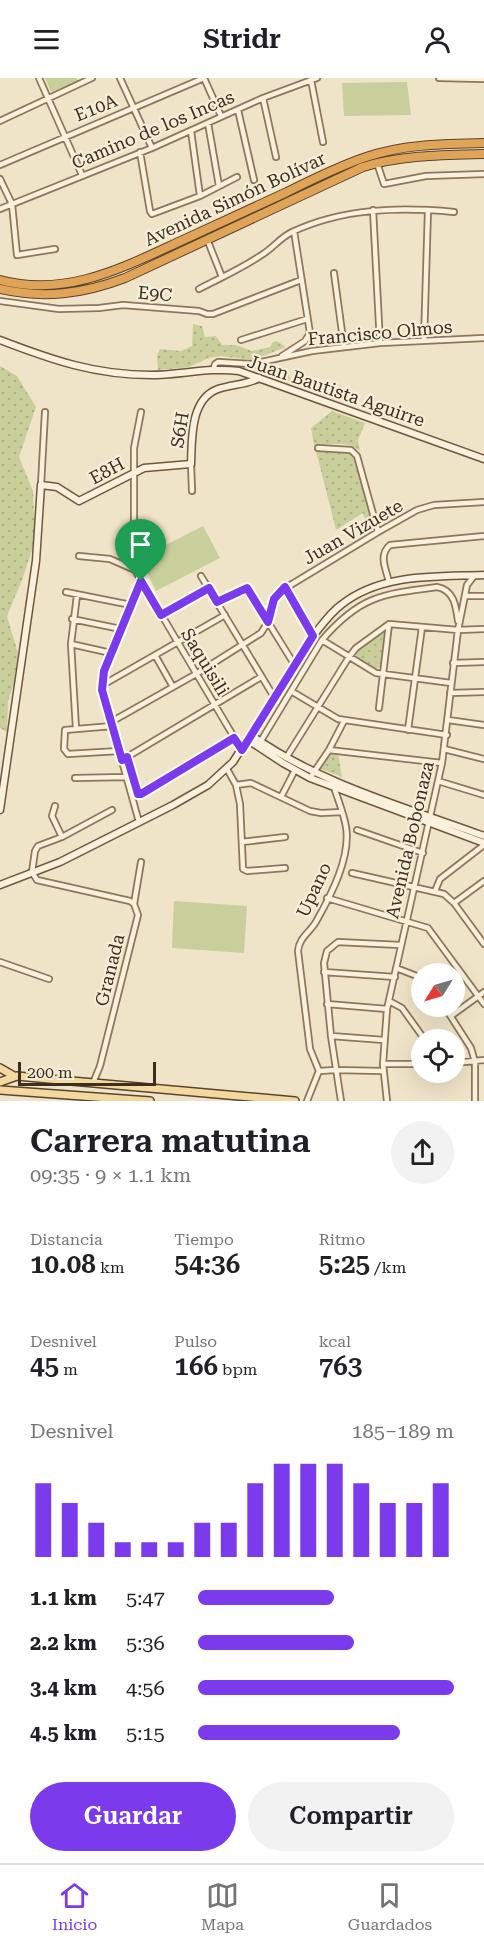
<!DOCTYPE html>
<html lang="es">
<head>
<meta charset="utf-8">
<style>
  :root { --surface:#fff; --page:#f2f2f2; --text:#202124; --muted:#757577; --line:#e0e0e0; --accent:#7c3aed }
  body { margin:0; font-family:"Roboto Serif",serif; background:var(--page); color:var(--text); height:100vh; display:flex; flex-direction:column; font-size:22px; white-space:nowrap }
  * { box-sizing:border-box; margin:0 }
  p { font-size:20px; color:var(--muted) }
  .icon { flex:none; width:33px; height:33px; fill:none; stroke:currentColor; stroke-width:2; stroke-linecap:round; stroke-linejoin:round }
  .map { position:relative; height:1023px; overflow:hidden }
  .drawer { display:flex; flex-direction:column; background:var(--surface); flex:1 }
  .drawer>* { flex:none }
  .needle { width:39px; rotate:233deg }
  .controls { position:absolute; left:411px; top:885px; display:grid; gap:12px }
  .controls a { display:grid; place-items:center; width:54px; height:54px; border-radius:50%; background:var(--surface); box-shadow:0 6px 24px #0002; font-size:30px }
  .scale { position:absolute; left:18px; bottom:15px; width:138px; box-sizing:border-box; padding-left:6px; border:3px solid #3d2e20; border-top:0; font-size:16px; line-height:21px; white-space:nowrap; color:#3d2e20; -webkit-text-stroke:4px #f7eed8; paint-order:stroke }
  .pin { position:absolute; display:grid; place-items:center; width:51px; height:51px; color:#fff; margin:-62px -26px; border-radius:50% 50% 50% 0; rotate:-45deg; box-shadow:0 0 6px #0007 }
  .pin .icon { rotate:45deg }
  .round { display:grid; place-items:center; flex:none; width:63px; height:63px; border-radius:32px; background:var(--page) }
  .headline { display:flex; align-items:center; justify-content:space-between; height:102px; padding:0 30px }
  h1 { font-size:33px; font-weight:600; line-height:45px }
  .figures { display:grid; grid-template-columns:repeat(3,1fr); gap:9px; height:102px; padding:6px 30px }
  .figures div { display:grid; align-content:center }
  .figures b { font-size:26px; font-weight:600 }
  .figures small { font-size:16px; font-weight:400 }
  .figures p { font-size:16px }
  .chart { height:168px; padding:12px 30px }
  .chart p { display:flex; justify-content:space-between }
  .chart svg { width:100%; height:108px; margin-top:6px; stroke:var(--accent); stroke-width:6 }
  .action { display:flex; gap:12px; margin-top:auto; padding:12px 30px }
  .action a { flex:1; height:69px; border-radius:36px; background:var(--accent); color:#fff; font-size:24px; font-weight:600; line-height:69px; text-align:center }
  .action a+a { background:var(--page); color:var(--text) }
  ul { padding:0 30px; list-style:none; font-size:20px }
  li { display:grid; grid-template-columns:96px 72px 1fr; align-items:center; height:45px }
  li i { height:15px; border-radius:8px; background:var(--accent) }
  header { display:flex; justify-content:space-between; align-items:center; height:78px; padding:0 30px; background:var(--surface); font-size:27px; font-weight:600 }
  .tabs { display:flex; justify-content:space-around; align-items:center; height:84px; border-top:2px solid var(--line); background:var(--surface); font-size:16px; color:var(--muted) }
  .tabs a { display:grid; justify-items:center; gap:3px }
  .tabs .current { color:var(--accent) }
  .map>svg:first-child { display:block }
  .grass { fill:url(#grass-dots) }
  .garden { fill:#c9cf9b }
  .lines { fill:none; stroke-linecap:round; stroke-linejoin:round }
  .street-casing { stroke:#8d765c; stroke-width:8 }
  .secondary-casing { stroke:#6f573f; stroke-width:9 }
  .primary-casing { stroke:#5b4430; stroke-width:10 }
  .highway-casing { stroke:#5b4430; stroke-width:10 }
  .street { stroke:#faf1dc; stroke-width:4.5 }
  .secondary { stroke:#faf1dc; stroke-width:6 }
  .primary { stroke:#f3d9a0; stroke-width:7 }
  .highway { stroke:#e0a458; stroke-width:8 }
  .route-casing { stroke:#fff; stroke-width:12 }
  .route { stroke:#7c3aed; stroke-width:8 }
  .labels { text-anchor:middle; stroke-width:4.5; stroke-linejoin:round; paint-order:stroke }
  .street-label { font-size:18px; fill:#3d2e20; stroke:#f7eed8 }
</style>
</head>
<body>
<header><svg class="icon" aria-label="menu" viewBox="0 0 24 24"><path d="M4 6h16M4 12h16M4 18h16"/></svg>Stridr<svg class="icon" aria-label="person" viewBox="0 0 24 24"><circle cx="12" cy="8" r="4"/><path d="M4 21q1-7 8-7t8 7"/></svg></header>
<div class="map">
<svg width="484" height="1023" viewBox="0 0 484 1023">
  <defs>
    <pattern id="grass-dots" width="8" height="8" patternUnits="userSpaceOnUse" patternTransform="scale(1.5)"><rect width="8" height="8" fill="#c9cf9b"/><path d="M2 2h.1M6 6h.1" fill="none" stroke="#aeb285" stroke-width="1.8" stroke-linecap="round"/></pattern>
  </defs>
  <rect width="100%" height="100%" fill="#f0e4c8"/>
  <path class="grass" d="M193,246l9,2 3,11 11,-1 6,9h14l16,6 18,-4 3,-5 4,-1 9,6 -33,13 -33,-4 -11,2 -20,9 -31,3 -1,-15 3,-6 21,2 11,-5z
    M0,288l17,10 19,31 -17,50 14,34 2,50 -13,39 -15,36 11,37 -4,30 -6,18 -1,31 -7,-4z
    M264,288l2,5 22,3 4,8 -42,-15z
    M332,333l33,12 -7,17 2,12c-9,-12 -32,-7 -46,-7l-3,-17z
    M316,373l34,1 7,7 18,70 -6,3 -6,-19 -27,17z
    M387,550l-6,39 -7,2 -19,-10 2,-7z
    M329,673l9,2 4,24 -24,-9z"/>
  <path class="garden" d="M45,0h32l1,3 -27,11z
    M407,4l4,33 -67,1 -2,-33z
    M203,448l17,32 -64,33 -16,-33z
    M174,823l73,5 -3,47 -72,-5z"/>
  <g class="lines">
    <g class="street-casing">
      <path id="street" d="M39,0l43,97
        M120,0l32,70
        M204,0l17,38
        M439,0l45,1
        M311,2l12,62
        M263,20l13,59
        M238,32l16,70
        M0,43l92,-43
        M208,45l11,63
        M191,53l9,65
        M140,74l10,59 2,3 48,-18 37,-19
        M377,85l7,21 42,-8 58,-2
        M0,87l204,-87
        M0,101l12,25 5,51 38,-6
        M0,131l152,-61 111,-50 54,-20
        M373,132l7,133
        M207,161l15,38
        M334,195l10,74
        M199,211c21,-11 44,-21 64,-35 10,-6 18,-17 29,-22 51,-24 107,-25 162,-20
        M0,223l59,8 40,-1 24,-3 76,6 8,3h6l88,-34
        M241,262l66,-21
        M424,263l4,-131
        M282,278l23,-15 5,-8 -16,-102
        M213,292l2,-6 3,-2 34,2 60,-13 68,-8 104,-5
        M141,334l-7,36v102l1,20 106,179
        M318,370l33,2 6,6 21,76
        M191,386l1,27
        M41,407l4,-73
        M79,478l31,3 25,11
        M201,498l73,121
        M389,504c-3,-13 -11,-27 1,-37l94,-9
        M285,509l28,49
        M66,514l65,13
        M465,518h19
        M217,524l30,-14 47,76
        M161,537l48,-27
        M72,541l49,10
        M322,562l54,33 75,10
        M71,566l40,9
        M155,577l18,32
        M453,585l31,-1
        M101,608l124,-71
        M291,613l47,28 109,16
        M450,615l34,-1
        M379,630l10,-84
        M448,642l36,5
        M111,644l85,-48 65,-41 7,-11 6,-23 5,-7 99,-60 39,-22 17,-5 50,-3
        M112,648l-47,4 -1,19 4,5 51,-3
        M76,651l-5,-85 6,-49
        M408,652l14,-103
        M259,666l63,-104c38,-44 60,-46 115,-53 17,3 19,19 21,34
        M444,671l40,10
        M329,672l113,13
        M127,679l9,35 2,2h3l93,-56
        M286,680l63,-101 7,-9 33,-24 69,6 26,-1
        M122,682l139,-83
        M227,691l9,16 4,19 3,65 4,2 38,-3
        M75,700l51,-1
        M310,700l19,-28 15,-29
        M438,703l46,14
        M236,707l15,-2 59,28 11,2 21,-1
        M281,719l14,-27
        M55,728l-3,10 10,21
        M112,732l-50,27 -24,9 -3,5 -3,21 5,8 93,21 4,3
        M139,744l-38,-136 3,-15 37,-90
        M357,752l66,23
        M242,764l43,-5
        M352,795l92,21 10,9 30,41
        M435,813l5,-12 44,-34
        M327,820l101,30 56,76
        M454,825l30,-22
        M0,884l49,17
        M396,890l26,10
        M324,894l71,5
        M389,923l13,7 23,32
        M327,926l60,5
        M444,928l27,42 4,14v39
        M451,938l33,-24
        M331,958l53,4
        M454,985l30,-3
        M383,986h39
        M319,993l-9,-22 -12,-98c1,-14 13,-19 19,-31 14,-25 34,-63 29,-93 -2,-13 -8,-27 -12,-40
        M319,993l16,-1 48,1
        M93,1005l7,-17 38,-151 -4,-11 7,-42
        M307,1023l12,-30
        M341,1023l-10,-65 -7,-73 3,-12 11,-9 62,3
        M387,1023l-4,-37 4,-55 55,-246 16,-133 9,-45 7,-9"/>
    </g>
    <g class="secondary-casing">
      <path id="secondary" d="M0,262c52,20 95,35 151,35 29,0 59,-8 88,-4l245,88
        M251,657c69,49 154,72 233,101
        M248,662l35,23 27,15 174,65
        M0,732l36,-249 5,-76 16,2 22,14 65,-33 47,-4c1,-25 -1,-65 27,-75 14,-5 29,-4 41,-11
        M0,807l60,-23 113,-57 35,-20 25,-23 80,-126c9,-11 17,-23 28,-31 40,-32 95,-28 143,-30"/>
    </g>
    <g class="primary-casing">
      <path id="primary" d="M0,990l14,8
        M0,1004l17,-6 32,3 246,22
        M0,1012l150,11"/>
    </g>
    <g class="highway-casing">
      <path id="highway" d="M0,202c67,18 124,-13 183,-40 34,-16 69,-32 104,-48 26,-13 52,-26 79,-35 38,-13 78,-13 118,-14
        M0,211c44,10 83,5 125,-11l238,-111c39,-12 81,-12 121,-13"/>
    </g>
    <use href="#street" class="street"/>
    <use href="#secondary" class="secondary"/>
    <use href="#primary" class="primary"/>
    <use href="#highway" class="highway"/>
  </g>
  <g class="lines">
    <g class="route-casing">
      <path id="route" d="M141,503l20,34 48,-27 8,14 30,-14 21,34 6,-23 11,-12 28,49 -71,114 -8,-12 -93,56h-3l-11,-37 -5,3 -20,-70 2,-19z"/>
    </g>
    <use href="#route" class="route"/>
  </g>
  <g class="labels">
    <g class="street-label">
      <text transform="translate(96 30) rotate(-22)" y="6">E10A</text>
      <text transform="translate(153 52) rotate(-23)" y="6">Camino de los Incas</text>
      <text transform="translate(235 121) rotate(-25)" y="6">Avenida Simón Bolívar</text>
      <text transform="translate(155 216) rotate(5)" y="6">E9C</text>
      <text transform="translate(380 255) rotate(-5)" y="6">Francisco Olmos</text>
      <text transform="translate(336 313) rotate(19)" y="6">Juan Bautista Aguirre</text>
      <text transform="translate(180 352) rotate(-81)" y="6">S6H</text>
      <text transform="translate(107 393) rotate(-28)" y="6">E8H</text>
      <text transform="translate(353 454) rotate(-30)" y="6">Juan Vizuete</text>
      <text transform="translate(205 584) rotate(59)" y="6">Saquisili</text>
      <text transform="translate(410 762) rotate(-77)" y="6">Avenida Bobonaza</text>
      <text transform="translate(314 812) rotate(-65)" y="6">Upano</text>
      <text transform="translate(110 892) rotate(-76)" y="6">Granada</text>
    </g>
  </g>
</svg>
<div class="controls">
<a><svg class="needle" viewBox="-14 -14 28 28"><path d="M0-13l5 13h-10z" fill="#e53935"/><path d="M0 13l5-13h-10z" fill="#757577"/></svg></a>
<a><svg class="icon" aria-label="locate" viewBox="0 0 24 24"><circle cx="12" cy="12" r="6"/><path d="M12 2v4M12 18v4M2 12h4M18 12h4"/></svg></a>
</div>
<div class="scale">200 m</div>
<div class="pin" style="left:141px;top:503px;background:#1e9e55"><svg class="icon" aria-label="arrive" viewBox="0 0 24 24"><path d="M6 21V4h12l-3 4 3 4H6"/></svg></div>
</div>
<section class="drawer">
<div class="headline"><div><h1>Carrera matutina</h1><p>09:35 · 9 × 1.1 km</p></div><a class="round"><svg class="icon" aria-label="share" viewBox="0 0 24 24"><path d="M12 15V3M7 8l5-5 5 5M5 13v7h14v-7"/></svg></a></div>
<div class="figures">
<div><p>Distancia</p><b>10.08<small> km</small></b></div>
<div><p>Tiempo</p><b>54:36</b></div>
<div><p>Ritmo</p><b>5:25<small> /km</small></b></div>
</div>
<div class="figures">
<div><p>Desnivel</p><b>45<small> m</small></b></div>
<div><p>Pulso</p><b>166<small> bpm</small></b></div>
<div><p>kcal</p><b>763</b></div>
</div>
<div class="chart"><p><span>Desnivel</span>185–189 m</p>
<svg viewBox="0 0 160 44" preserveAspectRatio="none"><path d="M5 44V14M15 44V22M25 44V30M35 44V38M45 44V38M55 44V38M65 44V30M75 44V30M85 44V14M95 44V6M105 44V6M115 44V6M125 44V14M135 44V22M145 44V22M155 44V14"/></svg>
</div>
<ul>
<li><b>1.1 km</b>5:47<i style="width:53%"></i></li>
<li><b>2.2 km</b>5:36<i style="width:61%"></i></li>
<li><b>3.4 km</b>4:56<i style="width:100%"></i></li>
<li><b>4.5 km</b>5:15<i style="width:79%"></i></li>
</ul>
<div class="action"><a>Guardar</a><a>Compartir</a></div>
</section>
<nav class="tabs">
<a class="current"><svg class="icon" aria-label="home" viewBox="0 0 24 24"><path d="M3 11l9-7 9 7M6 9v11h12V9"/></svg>Inicio</a>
<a><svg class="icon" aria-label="map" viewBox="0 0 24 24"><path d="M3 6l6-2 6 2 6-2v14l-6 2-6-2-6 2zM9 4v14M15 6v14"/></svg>Mapa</a>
<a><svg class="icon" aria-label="saved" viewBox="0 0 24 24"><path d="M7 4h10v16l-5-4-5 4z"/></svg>Guardados</a>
</nav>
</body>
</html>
